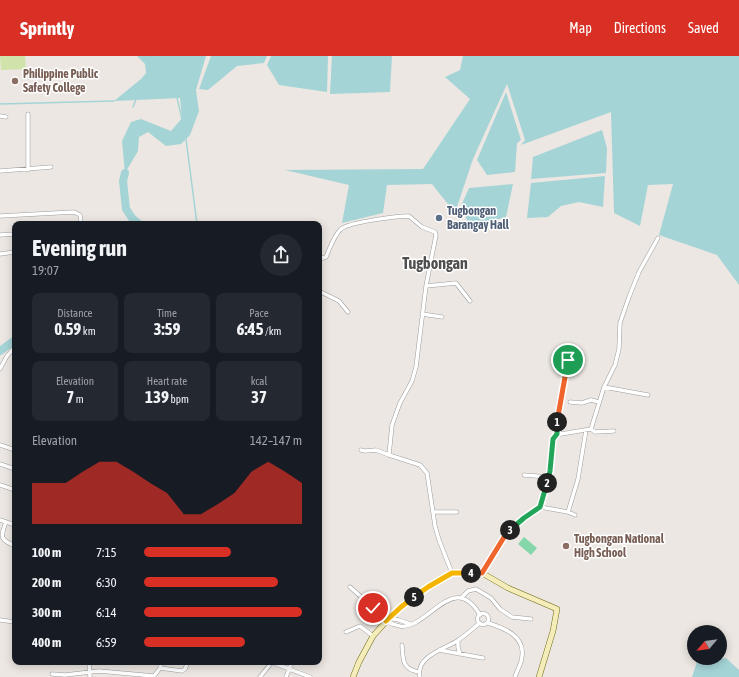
<!DOCTYPE html>
<html lang="en">
<head>
<meta charset="utf-8">
<style>
  :root { --surface:#171b24; --page:#242831; --text:#f1f3f6; --muted:#9ea1a6; --accent:#d93025 }
  body { margin:0; font-family:"Asap Condensed",sans-serif; background:var(--page); color:var(--text); height:100vh; display:flex; flex-direction:column; font-size:15px; white-space:nowrap }
  * { box-sizing:border-box; margin:0 }
  p { font-size:13px; color:var(--muted) }
  .icon { flex:none; width:22px; height:22px; fill:none; stroke:currentColor; stroke-width:2; stroke-linecap:round; stroke-linejoin:round }
  .map { position:relative; flex:1; overflow:hidden }
  .panel { position:absolute; left:12px; top:165px; width:310px; height:444px; display:flex; flex-direction:column; background:var(--surface); border-radius:8px; box-shadow:0 2px 10px #0003 }
  .panel>* { flex:none }
  .needle { width:26px; rotate:241deg }
  .controls { position:absolute; left:687px; top:569px; display:grid; gap:8px }
  .controls a { display:grid; place-items:center; width:40px; height:40px; border-radius:50%; background:var(--surface); box-shadow:0 2px 10px #0003; font-size:20px }
  .pin { position:absolute; display:grid; place-items:center; width:34px; height:34px; color:#fff; margin:-17px; border:2px solid #fff; border-radius:50%; box-shadow:0 1px 4px #0007 }
  .km { position:absolute; width:20px; height:20px; margin:-10px; border-radius:50%; background:#222; color:#fff; font-size:11px; line-height:20px; text-align:center }
  .round { display:grid; place-items:center; flex:none; width:42px; height:42px; border-radius:21px; background:var(--page) }
  .summary { display:flex; align-items:center; justify-content:space-between; height:68px; padding:0 20px }
  h1 { font-size:22px; font-weight:700; line-height:30px }
  .figures { display:grid; grid-template-columns:repeat(3,1fr); gap:6px; height:68px; padding:4px 20px }
  .figures div { display:grid; align-content:center; border-radius:8px; background:var(--page); text-align:center }
  .figures b { font-size:17px; font-weight:700 }
  .figures small { font-size:11px; font-weight:400 }
  .figures p { font-size:11px }
  .chart { height:112px; padding:8px 20px }
  .chart p { display:flex; justify-content:space-between }
  .chart svg { width:100%; height:72px; margin-top:4px; fill:var(--accent); opacity:.7 }
  ul { padding:0 20px; list-style:none; font-size:13px }
  li { display:grid; grid-template-columns:64px 48px 1fr; align-items:center; height:30px }
  li i { height:10px; border-radius:5px; background:var(--accent) }
  header { display:flex; align-items:center; gap:24px; box-sizing:border-box; height:56px; padding:0 20px; background:var(--accent); color:#fff }
  header strong { font-size:19px }
  nav { display:flex; gap:22px; margin-inline-start:auto; font-size:14px }
  .map>svg:first-child { display:block }
  .grass { fill:#d0e3ab }
  .pitch { fill:#85d6aa }
  .water { fill:#a5d4d7 }
  .lines { fill:none; stroke-linecap:round; stroke-linejoin:round }
  .stream { stroke:#a5d4d7; stroke-width:1.5 }
  .river { stroke:#a5d4d7; stroke-width:8 }
  .street-casing { stroke:#9d9d9d; stroke-width:4.5 }
  .secondary-casing { stroke:#69640d; stroke-width:6 }
  .street { stroke:#fff; stroke-width:3.5 }
  .secondary { stroke:#f4edb9; stroke-width:5 }
  .split-1-casing { stroke:#fff; stroke-width:8 }
  .split-2-casing { stroke:#fff; stroke-width:8 }
  .split-3-casing { stroke:#fff; stroke-width:8 }
  .split-4-casing { stroke:#fff; stroke-width:8 }
  .split-5-casing { stroke:#fff; stroke-width:8 }
  .split-6-casing { stroke:#fff; stroke-width:8 }
  .split-1 { stroke:#f0652b; stroke-width:5 }
  .split-2 { stroke:#22a559; stroke-width:5 }
  .split-3 { stroke:#22a559; stroke-width:5 }
  .split-4 { stroke:#f0652b; stroke-width:5 }
  .split-5 { stroke:#f5b400; stroke-width:5 }
  .split-6 { stroke:#f5b400; stroke-width:5 }
  .education-dot { fill:#8d6e63; stroke:#fff; stroke-width:1.5 }
  .service-dot { fill:#5c6f8a; stroke:#fff; stroke-width:1.5 }
  .labels { text-anchor:middle; stroke-width:3; stroke-linejoin:round; paint-order:stroke }
  .education-label { font-size:12px; font-weight:bold; fill:#785e54; stroke:#fff; text-anchor:start }
  .service-label { font-size:12px; font-weight:bold; fill:#4e5e75; stroke:#fff; text-anchor:start }
  .district-label { font-size:16px; font-weight:bold; fill:#4f4f4f; stroke:#fff }
</style>
</head>
<body>
<header>
<strong>Sprintly</strong>
<nav><a>Map</a><a>Directions</a><a>Saved</a></nav>
</header>
<div class="map">
<svg width="739" height="621" viewBox="0 0 739 621">
  <rect width="100%" height="100%" fill="#ece7e2"/>
  <path class="grass" d="M0,0h25l1,13 -25,1z"/>
  <path class="pitch" d="M524,481l13,11 -6,7 -13,-11z"/>
  <path class="water" d="M137,0h69l-10,34 3,21 -9,24 -9,9 -15,2 -18,-14 -9,5 -1,14 -13,22 -3,-32 9,-19 10,-3 30,12 11,-13 -2,-20 -66,3 27,-22 5,-6 -1,-9z
    M211,0h56l-3,7 -27,3 -29,24 -9,-1z
    M271,0h57l-1,36 -48,-7 -12,-20z
    M332,0h60l-2,36 -60,2z
    M463,0h276v229l-22,-30 -58,-20 14,-51 -25,1 -8,41 -26,-13 -3,-101 -90,33 4,-5 -18,-56 -34,75 -18,54 -23,-29 -45,1 -4,28 -41,10 7,-38 -64,-15 138,-1 47,-70 -25,-22 15,-7z
    M506,36l15,48 -4,3 -2,29 -28,3 -10,-15z
    M602,74l5,18 -1,25 -75,6 2,-22z
    M605,120l-2,31 -24,-5 -18,4 -13,11 -21,1 4,-35z
    M513,128l-7,33 -36,10 -9,-21 8,-18z
    M726,602l13,12v7h-47l5,-15z"/>
  <g class="lines">
    <path class="stream" d="M177,42l5,21
      M0,48l114,-3
      M133,51l3,-8
      M186,83l11,85"/>
    <path class="river" d="M125,117l-2,8 3,28 6,9 7,6
      M0,295l15,-11"/>
    <g class="street-casing">
      <path id="street" d="M0,60l6,1
        M28,114v-56
        M0,115l51,-4
        M0,160l74,-4 6,3 1,9
        M0,179l15,-1
        M0,198l15,-2
        M319,203l7,-2c4,-9 8,-22 15,-28 9,-7 56,-13 68,-13l13,11 13,5 1,3 -10,51 -10,81 -4,14 -12,22 -8,22 -3,30 31,10 7,8 8,53 4,14 13,33
        M426,230l30,-3 14,18
        M319,235l20,10 9,11
        M422,258l20,3
        M0,313l7,-13 8,-9
        M604,331l44,8
        M570,346l12,1 9,-3 8,2
        M591,373l13,-42 11,-22 4,-16 1,-26 9,-26 10,-25 19,-34
        M591,373l4,3 19,-1
        M557,378l1,-19 10,-55
        M0,389l15,5
        M361,394l4,1 11,-1 13,5
        M0,408l15,5
        M524,419l25,2
        M0,429l15,5
        M540,451l28,5 7,3
        M433,456h24
        M568,456l10,-33 8,-49
        M0,464l15,5
        M6,466c-6,16 -6,17 9,24
        M482,517l23,-39 19,-16 16,-11 10,-36 1,-15 4,-21 36,-6
        M350,531c9,8 18,16 27,24 4,4 7,9 11,11 3,2 8,3 12,4 28,4 53,-57 80,-11
        M461,542l7,-7 8,-2 15,9 9,11 12,8 19,2
        M477.5 563a5.5 5.5 0 1 1 11 0a5.5 5.5 0 1 1-11 0Z
        M393,563l6,1 11,4
        M0,564l15,2
        M488,567c16,5 37,13 34,33 0,7 -5,14 -7,21
        M346,576l14,-6 13,10
        M458,584v7l2,7
        M402,589c1,15 0,24 17,27
        M439,594l44,8
        M89,606l1,15
        M271,606l39,15
        M160,612l22,3 3,-2 3,-7
        M52,618l13,1 34,-4 55,5 6,-8 1,-6
        M260,621l12,-15
        M286,621l6,-15
        M420,621c-5,-20 24,-28 37,-36 8,-5 15,-12 23,-18"/>
    </g>
    <g class="secondary-casing">
      <path id="secondary" d="M353,621l6,-15 14,-26 18,-20 10,-9 27,-20 24,-14h30l26,15 49,21 -4,22 -14,46"/>
    </g>
    <use href="#street" class="street"/>
    <use href="#secondary" class="secondary"/>
  </g>
  <g class="lines">
    <g class="split-1-casing">
      <path id="split-1" d="M557,366l11,-62"/>
    </g>
    <g class="split-2-casing">
      <path id="split-2" d="M547,427l3,-12 3,-32 4,-5v-12"/>
    </g>
    <g class="split-3-casing">
      <path id="split-3" d="M510,474l14,-12 16,-11 7,-24"/>
    </g>
    <g class="split-4-casing">
      <path id="split-4" d="M471,517h11l24,-39 4,-4"/>
    </g>
    <g class="split-5-casing">
      <path id="split-5" d="M414,541l14,-10 24,-14h19"/>
    </g>
    <g class="split-6-casing">
      <path id="split-6" d="M373,552l13,13 15,-14 13,-10"/>
    </g>
    <use href="#split-1" class="split-1"/>
    <use href="#split-2" class="split-2"/>
    <use href="#split-3" class="split-3"/>
    <use href="#split-4" class="split-4"/>
    <use href="#split-5" class="split-5"/>
    <use href="#split-6" class="split-6"/>
  </g>
  <g class="education-dot">
    <circle cx="15" cy="25" r="4"/>
    <circle cx="566" cy="490" r="4"/>
  </g>
  <circle class="service-dot" cx="439" cy="162" r="4"/>
  <g class="labels">
    <g class="education-label">
      <text x="23" y="22">Philippine Public<tspan x="23" dy="14">Safety College</tspan></text>
      <text x="574" y="487">Tugbongan National<tspan x="574" dy="14">High School</tspan></text>
    </g>
    <g class="service-label">
      <text x="447" y="159">Tugbongan<tspan x="447" dy="14">Barangay Hall</tspan></text>
    </g>
    <g class="district-label">
      <text x="435" y="213">Tugbongan</text>
    </g>
  </g>
</svg>
<div class="controls">
<a><svg class="needle" viewBox="-14 -14 28 28"><path d="M0-13l5 13h-10z" fill="#e53935"/><path d="M0 13l5-13h-10z" fill="#9ea1a6"/></svg></a>
</div>
<div class="pin" style="left:568px;top:304px;background:#1e9e55"><svg class="icon" aria-label="arrive" viewBox="0 0 24 24"><path d="M6 21V4h12l-3 4 3 4H6"/></svg></div>
<div class="pin" style="left:373px;top:552px;background:#d93025"><svg class="icon" aria-label="check" viewBox="0 0 24 24"><path d="M5 12l5 5 9-10"/></svg></div>
<b class="km" style="left:557px;top:366px">1</b>
<b class="km" style="left:547px;top:427px">2</b>
<b class="km" style="left:510px;top:474px">3</b>
<b class="km" style="left:471px;top:517px">4</b>
<b class="km" style="left:414px;top:541px">5</b>
<section class="panel">
<div class="summary"><div><h1>Evening run</h1><p>19:07</p></div><a class="round"><svg class="icon" aria-label="share" viewBox="0 0 24 24"><path d="M12 15V3M7 8l5-5 5 5M5 13v7h14v-7"/></svg></a></div>
<div class="figures">
<div><p>Distance</p><b>0.59<small> km</small></b></div>
<div><p>Time</p><b>3:59</b></div>
<div><p>Pace</p><b>6:45<small> /km</small></b></div>
</div>
<div class="figures">
<div><p>Elevation</p><b>7<small> m</small></b></div>
<div><p>Heart rate</p><b>139<small> bpm</small></b></div>
<div><p>kcal</p><b>37</b></div>
</div>
<div class="chart"><p><span>Elevation</span>142–147 m</p>
<svg viewBox="0 0 160 44" preserveAspectRatio="none"><path d="M0 44V19L10 19L20 19L30 12L40 6L50 6L60 12L70 19L80 25L90 38L100 38L110 32L120 25L130 12L140 6L150 12L160 19V44z"/></svg>
</div>
<ul>
<li><b>100 m</b>7:15<i style="width:55%"></i></li>
<li><b>200 m</b>6:30<i style="width:85%"></i></li>
<li><b>300 m</b>6:14<i style="width:100%"></i></li>
<li><b>400 m</b>6:59<i style="width:64%"></i></li>
</ul>
</section>
</div>
</body>
</html>
